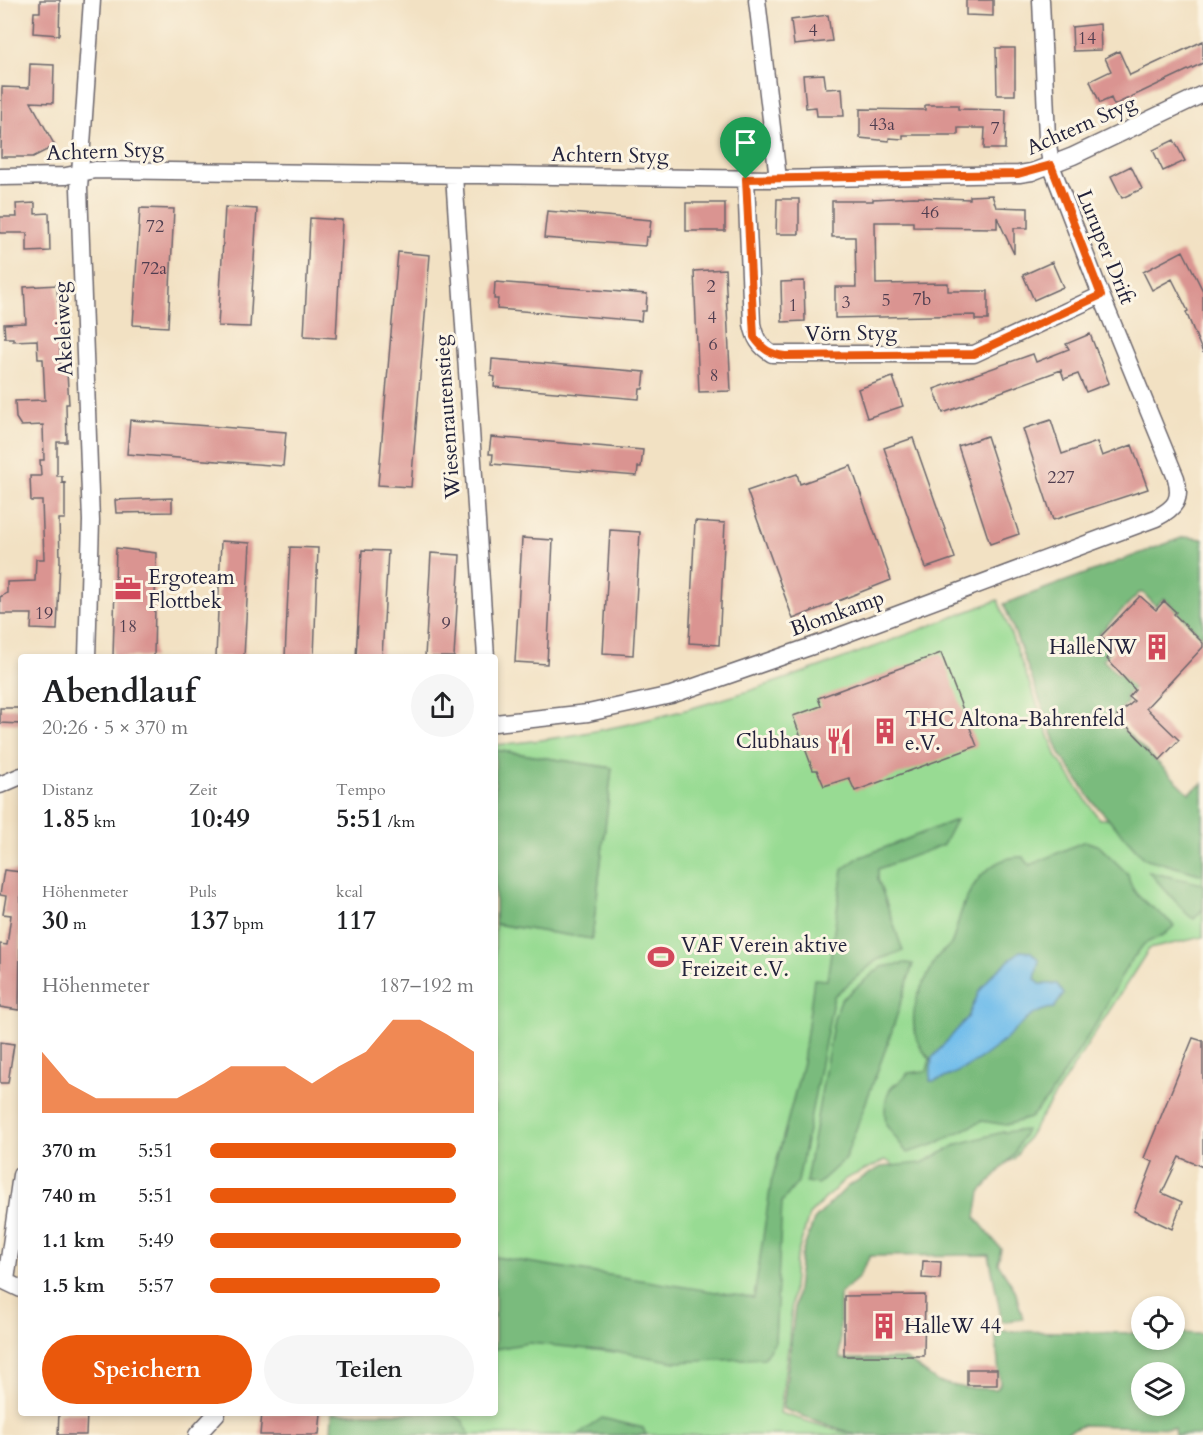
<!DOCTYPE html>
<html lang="de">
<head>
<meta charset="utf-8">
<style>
  :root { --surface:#fff; --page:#f6f6f6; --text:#202124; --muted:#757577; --accent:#ea580c }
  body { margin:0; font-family:Cardo,serif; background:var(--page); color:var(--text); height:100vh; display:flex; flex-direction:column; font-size:22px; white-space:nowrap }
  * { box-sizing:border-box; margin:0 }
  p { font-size:20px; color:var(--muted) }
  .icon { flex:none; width:33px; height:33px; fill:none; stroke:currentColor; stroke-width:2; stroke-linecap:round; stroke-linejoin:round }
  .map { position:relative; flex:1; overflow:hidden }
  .details { position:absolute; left:18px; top:654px; width:480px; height:762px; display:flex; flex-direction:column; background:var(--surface); border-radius:6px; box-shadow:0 3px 9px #0003 }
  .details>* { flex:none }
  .tools { position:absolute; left:1131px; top:1296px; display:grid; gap:12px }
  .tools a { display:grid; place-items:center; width:54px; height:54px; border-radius:50%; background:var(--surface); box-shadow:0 3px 9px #0003; font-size:30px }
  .pin { position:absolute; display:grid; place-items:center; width:51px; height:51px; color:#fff; margin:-62px -26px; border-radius:50% 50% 50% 0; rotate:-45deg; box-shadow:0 0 6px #0007 }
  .pin .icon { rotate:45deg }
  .round { display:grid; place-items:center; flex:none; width:63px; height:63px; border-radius:32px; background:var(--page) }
  .overview { display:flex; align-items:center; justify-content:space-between; height:102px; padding:0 24px }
  h1 { font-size:33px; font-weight:700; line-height:45px }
  .metrics { display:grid; grid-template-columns:repeat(3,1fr); gap:9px; height:102px; padding:6px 24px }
  .metrics div { display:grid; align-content:center }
  .metrics b { font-size:26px; font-weight:700 }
  .metrics small { font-size:16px; font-weight:400 }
  .metrics p { font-size:16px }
  .chart { height:168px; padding:12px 24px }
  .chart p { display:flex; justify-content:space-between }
  .chart svg { width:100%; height:108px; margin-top:6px; fill:var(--accent); opacity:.7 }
  .button { display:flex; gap:12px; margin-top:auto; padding:12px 24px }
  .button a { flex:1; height:69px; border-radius:36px; background:var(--accent); color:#fff; font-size:24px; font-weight:700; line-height:69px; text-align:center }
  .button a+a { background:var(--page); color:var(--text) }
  ul { padding:0 24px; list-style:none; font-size:20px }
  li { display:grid; grid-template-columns:96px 72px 1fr; align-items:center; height:45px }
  li i { height:15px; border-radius:8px; background:var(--accent) }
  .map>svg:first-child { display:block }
  .green { fill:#98db93; stroke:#5d7e67; stroke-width:1.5 }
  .forest { fill:#7abb7d; stroke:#4e6e5c; stroke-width:1.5; fill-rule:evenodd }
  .water { fill:#71bdeb; stroke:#4a7093; stroke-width:1.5 }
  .building { fill:#da9491 }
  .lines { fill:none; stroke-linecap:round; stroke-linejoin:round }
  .street-casing { stroke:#6b656b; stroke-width:19 }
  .street { stroke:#fff; stroke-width:16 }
  .route-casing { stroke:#fff; stroke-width:12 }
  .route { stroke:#ea580c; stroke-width:8 }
  .labels { text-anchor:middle; stroke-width:6; stroke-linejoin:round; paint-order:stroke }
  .number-label { font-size:18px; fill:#503e50 }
  .street-label { font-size:21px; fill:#22223b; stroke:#fcf5e5 }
  .poi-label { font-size:21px; fill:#22223b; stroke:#fcf5e5; text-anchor:start }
</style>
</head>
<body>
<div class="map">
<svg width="1203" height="1435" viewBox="0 0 1203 1435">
  <rect width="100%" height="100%" fill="#fcf5e5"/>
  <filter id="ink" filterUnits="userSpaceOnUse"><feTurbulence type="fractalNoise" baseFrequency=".0167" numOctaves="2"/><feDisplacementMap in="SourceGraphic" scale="12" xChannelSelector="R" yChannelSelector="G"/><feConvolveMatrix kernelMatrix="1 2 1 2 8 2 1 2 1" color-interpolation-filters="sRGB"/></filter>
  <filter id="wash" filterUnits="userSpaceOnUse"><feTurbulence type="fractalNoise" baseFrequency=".008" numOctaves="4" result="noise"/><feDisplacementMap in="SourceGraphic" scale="24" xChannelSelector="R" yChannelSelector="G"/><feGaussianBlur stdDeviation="1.35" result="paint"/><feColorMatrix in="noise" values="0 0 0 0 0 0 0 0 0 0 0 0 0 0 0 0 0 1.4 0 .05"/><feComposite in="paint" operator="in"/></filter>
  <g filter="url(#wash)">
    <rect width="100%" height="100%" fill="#f2e1c3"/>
    <path class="green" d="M998,600l59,157 42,62 104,-3v121l-54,12 -135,210 -22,12 -89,1 -17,-12 -41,19 -36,36 -14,48 -6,77 -9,73 55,17 29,5h-517l3,-22h145v-489l97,15 20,-171 -117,-18v-5c177,-14 339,-84 503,-145z"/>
    <path class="forest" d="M1184,537l19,2v99l-39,-40 -8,8 -13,-13h-4l-43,44 13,15 -6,8 15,15 7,-6 13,14 -13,14 3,5 -16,16 77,75 14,-10v92l-59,-17 -52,-57 -32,-47 -56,-150z
      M495,750l117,18 -20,171 -97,-15z
      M956,820l-13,25 -65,24v10l25,72 -26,9 -43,36 -36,186 -16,20 -7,140 -11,16 -88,4 -50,-9 -97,-10 -34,6v-92l259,41 17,-115 32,-121 11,-83 13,1 16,-111 15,-11z
      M1085,841l14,5 29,28c3,27 30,33 46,52l-9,8 -21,10 -18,24 -27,51 -50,78 -19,21 -24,7 -24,-4 -49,24 -26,8 -21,-28c-1,-11 -3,-30 7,-39 6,-4 10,-6 15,-13l19,-2 3,-12c-24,-25 -19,-57 -2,-84 4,-7 5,-15 11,-20 3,-4 8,-6 11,-9 5,-9 7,-21 10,-31 9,-29 30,-60 63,-58l7,8z
      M1149,872l54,12v25l-9,10 -7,-5z
      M906,963l7,1 -23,73 -45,122 -27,25 -12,-2 28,-164 7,-18 40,-33z
      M1026,1130l-13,26 -33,36 -4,26 25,31 -3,14 17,27 8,29 -21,3 -13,-67 -119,1 -12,22 -18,16v65h66l32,23 27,6 32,1 3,-5 -5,-53 146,2 1,7h32l1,-7 28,1v101h-28l-1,-7 -90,-3 -24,10h-204l-73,-26 18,-153 13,-36 34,-34 33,-19 41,-4 36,-19 45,-12zM1142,1372h32v34h-32z
      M332,1413h120l11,8 7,14h-139z
      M602,1418l41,10 3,7h-68z"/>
    <path class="water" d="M1020,951l11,1 8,8 -4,19 5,5h17l7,10 -10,14c-22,1 -38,22 -54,36 -15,12 -51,37 -70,37l2,-23 36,-41 11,-25 12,-16z"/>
    <g id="blocks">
      <path class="building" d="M40,0h20l-1,35 -26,-2 1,-21h6z
        M966,0h27v16l-27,-1z
        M828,15l4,26 -38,4 -3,-25z
        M1100,24l1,26 -28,1 -1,-24z
        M1203,41v22l-89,42 -3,-7 -11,5 -10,-22 21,-10 -6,-13 14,-7 11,24z
        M996,48h19v47h-18z
        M30,64l24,1 -1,38 -22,-1 24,44 -22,11h-32l1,-70 27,1z
        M824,74l2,15 16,-1 2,28h-27l-1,-9 -10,1 -3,-33z
        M925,105h33v4l48,1 -1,39h-21l1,-21h-27v7h-55v4l-14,-1v3l-29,-3v-29l65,1z
        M1174,140l11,21 -22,10 -10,-21z
        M1131,166l11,23 -20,9 -11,-22z
        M992,195l4,12 32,1v20h-14v26l-17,-37v11l-84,-1v-5h-38l1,62 72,-1v8h40v29h-13v-5l-140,3v-31h21l-1,-50h-23v-36h41v-2l41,-2 56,2v-3z
        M777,199h22v35h-23z
        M35,203v11l14,-1 1,38 -23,1v-19h-27v-16h17l-1,-13z
        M686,203h39v28h-39z
        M225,207l32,2 -7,118 -32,-1z
        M140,208l34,1 -6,118 -35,-2z
        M547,211l104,9 -2,17h-3l-1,9 -101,-8z
        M310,218l32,2 -6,118 -32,-2z
        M1183,251l20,40v62l-17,-41 2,-1 -16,-32 -20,11 -9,-18z
        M398,252l32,3 -19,232 -33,-2z
        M1052,262l11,25 -29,13 -11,-25z
        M725,269l6,122 -32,1 -5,-121z
        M804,281l1,40 -23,1 -1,-40z
        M495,282l152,12 -1,17h-4l-1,10 -144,-12 1,-10h-4z
        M57,285l4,88h6l2,31h-3l1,38h-10v34h5v7l3,-1v37h-6l1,41 -3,70 -26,-1 1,-15h-32v-17l7,-4v-11l28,-1 1,-22h8l-2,-58h-11l-1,-25h11l-1,-16h4l-1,-35 -22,1 -5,-8 -1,-17 30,-1 -2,-41h-5l-1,-19 -24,1v-3h-8l-1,-14 22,-1 -2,-36z
        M1090,334l19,49 -23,9 -8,-18 -14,5 -3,-9 -118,43 -9,-24 99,-35 3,8 33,-13 -3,-5z
        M492,359l153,13 -2,17h-3l-1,10 -145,-12 1,-10 -4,-1z
        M893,377l10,29 -36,12 -9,-29z
        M130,420l156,12 -3,34 -156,-12z
        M1051,420l11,34 35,-12 5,14 30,-11 16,44 -95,31 -30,-91z
        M987,436l32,98 -29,10 -32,-98z
        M491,437l152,13 -2,17h-3l-1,9 -145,-12 1,-10h-4z
        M913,438l42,120 -29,10 -42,-120z
        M851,466l40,114 -98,39 -46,-128 50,-17 3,10z
        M172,498v14l-56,1 -1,-13z
        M695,521l30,2 -6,122 -30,-2z
        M610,530l30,2 -7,123 -30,-2z
        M522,538l31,2 -6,124 -32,-2z
        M221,541l29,2 -6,114h-28z
        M290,547l28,1 -4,109h-29z
        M116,548l40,5 -2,104h-41z
        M362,550l26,1 -6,106h-26z
        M431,553l29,2 -6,102h-29z
        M1140,596l16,14 8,-9 12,11 -2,2 29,29v4l-57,61 33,32 -19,20 -43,-44 17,-15 -5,-4 6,-7 -28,-31 7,-8 -13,-15z
        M941,653l36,93 -122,45 -6,-13 -25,8 -7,-16h-4l-20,-54 28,-10 -3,-8z
        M0,708h21v16l-21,-1z
        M4,870l17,2 -2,138 -19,-3v-63l7,1 4,-30 -8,-1 3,-18 -6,-1z
        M1193,1038l10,3v126l-24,-10 -17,36 20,9 -10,27 -38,-18 19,-49 -9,-4z
        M0,1042l14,2 -6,39h-8z
        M923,1261l18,1 -1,17 -18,-1z
        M925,1295l-1,61h-80v-60z
        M967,1369h30v16h-30z
        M59,1413h28l-1,22h-28z
        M262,1413h59l-2,22h-59z"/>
    </g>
  </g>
  <g filter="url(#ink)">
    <use href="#blocks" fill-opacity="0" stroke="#6b656b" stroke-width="1.5"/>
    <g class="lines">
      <g class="street-casing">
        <path id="street" d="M757,0l21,179
          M454,175l32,482
          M0,177l66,-1 29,-6 683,9 241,-5 13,-2 41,-16 130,-62
          M746,179l6,145c3,14 7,22 20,30h202l127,-59
          M87,657l4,-136 -12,-333 13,-188
          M495,723l93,-10 83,-18 153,-53 332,-124c19,-10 26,-18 20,-40l-75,-183 -50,-130 -4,-27 -6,-138
          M0,785l21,-9
          M0,1279l21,10
          M6,1280l15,-105
          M197,1435l20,-22"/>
      </g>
      <use href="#street" class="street"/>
    </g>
  </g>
  <g class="lines" filter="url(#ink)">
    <g class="route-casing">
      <path id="route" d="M1051,165l50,130 -127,59 -189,2c-15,-2 -22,-6 -31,-19l-8,-158 272,-5z"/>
    </g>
    <use href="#route" class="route"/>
  </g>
  <defs>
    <g id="office-bare" transform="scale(2.07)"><path d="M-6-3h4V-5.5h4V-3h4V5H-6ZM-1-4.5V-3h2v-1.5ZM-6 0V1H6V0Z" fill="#d1495b" stroke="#fcf5e5" stroke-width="2.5" paint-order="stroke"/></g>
    <g id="building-bare" transform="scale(2.07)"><path d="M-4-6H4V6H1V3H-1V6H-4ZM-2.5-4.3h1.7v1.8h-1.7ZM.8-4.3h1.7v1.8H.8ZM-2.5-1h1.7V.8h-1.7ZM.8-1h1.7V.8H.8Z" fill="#d1495b" stroke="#fcf5e5" stroke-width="2.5" paint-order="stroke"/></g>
    <g id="restaurant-bare" transform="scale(2.07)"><path d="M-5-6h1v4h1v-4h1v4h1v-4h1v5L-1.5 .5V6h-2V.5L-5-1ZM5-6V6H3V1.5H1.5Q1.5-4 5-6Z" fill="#d1495b" stroke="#fcf5e5" stroke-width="2.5" paint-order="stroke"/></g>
    <g id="stadium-bare" transform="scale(2.07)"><path d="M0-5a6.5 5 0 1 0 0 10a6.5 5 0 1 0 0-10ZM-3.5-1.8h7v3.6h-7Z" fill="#d1495b" stroke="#fcf5e5" stroke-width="2.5" paint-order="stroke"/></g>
  </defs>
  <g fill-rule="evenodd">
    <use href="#office-bare" x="128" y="589"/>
    <use href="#building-bare" x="1157" y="647"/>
    <use href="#building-bare" x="885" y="731"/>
    <use href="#restaurant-bare" x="839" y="741"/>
    <use href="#stadium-bare" x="661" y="957"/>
    <use href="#building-bare" x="884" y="1326"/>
  </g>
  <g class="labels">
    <g class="number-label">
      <text x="813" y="36">4</text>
      <text x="1087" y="44">14</text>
      <text x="882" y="130">43a</text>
      <text x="995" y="134">7</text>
      <text x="930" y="218">46</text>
      <text x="155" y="232">72</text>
      <text x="154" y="274">72a</text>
      <text x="711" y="292">2</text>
      <text x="922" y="305">7b</text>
      <text x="886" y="306">5</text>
      <text x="846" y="308">3</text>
      <text x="793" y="311">1</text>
      <text x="712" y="323">4</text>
      <text x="713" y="350">6</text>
      <text x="714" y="381">8</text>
      <text x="1061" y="483">227</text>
      <text x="44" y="619">19</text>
      <text x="446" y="629">9</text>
      <text x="128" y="632">18</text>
    </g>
    <g class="street-label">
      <text transform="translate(1081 125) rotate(-24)" y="7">Achtern Styg</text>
      <text transform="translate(105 151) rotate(-2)" y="7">Achtern Styg</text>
      <text transform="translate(610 155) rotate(1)" y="7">Achtern Styg</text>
      <text transform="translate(1106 247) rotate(68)" y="7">Luruper Drift</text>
      <text transform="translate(63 329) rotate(-93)" y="7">Akeleiweg</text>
      <text transform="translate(851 333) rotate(-1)" y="7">Vörn Styg</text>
      <text transform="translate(447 417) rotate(-94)" y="7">Wiesenrautenstieg</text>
      <text transform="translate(837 613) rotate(-20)" y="7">Blomkamp</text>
    </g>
    <g class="poi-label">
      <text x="148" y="584">Ergoteam<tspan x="148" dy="24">Flottbek</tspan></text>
      <text x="1137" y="654" text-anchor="end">HalleNW</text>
      <text x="905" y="726">THC Altona-Bahrenfeld<tspan x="905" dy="24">e.V.</tspan></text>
      <text x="819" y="748" text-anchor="end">Clubhaus</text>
      <text x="681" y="952">VAF Verein aktive<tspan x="681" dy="24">Freizeit e.V.</tspan></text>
      <text x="904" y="1333">HalleW 44</text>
    </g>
  </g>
</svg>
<div class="tools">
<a><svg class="icon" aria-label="locate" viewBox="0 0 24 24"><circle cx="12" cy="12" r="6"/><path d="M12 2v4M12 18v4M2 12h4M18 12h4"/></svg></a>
<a><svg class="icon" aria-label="layers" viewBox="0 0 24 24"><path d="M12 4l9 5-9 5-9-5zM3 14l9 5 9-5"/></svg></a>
</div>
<div class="pin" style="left:746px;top:179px;background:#1e9e55"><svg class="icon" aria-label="arrive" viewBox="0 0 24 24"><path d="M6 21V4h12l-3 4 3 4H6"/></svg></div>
<section class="details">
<div class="overview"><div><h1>Abendlauf</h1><p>20:26 · 5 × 370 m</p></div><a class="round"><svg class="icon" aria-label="share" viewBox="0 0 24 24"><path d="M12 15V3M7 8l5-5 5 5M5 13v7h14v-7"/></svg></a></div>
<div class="metrics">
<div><p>Distanz</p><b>1.85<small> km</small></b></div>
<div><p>Zeit</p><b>10:49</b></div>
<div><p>Tempo</p><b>5:51<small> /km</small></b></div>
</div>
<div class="metrics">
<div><p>Höhenmeter</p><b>30<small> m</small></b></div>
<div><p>Puls</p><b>137<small> bpm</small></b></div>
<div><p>kcal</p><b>117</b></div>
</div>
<div class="chart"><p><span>Höhenmeter</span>187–192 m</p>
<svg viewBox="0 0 160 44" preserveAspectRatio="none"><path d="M0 44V19L10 32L20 38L30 38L40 38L50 38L60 32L70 25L80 25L90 25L100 32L110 25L120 19L130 6L140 6L150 12L160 19V44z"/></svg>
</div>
<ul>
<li><b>370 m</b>5:51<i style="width:93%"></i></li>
<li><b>740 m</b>5:51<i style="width:93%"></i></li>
<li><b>1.1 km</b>5:49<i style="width:95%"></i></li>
<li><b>1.5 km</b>5:57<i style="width:87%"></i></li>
</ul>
<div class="button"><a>Speichern</a><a>Teilen</a></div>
</section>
</div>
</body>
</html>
